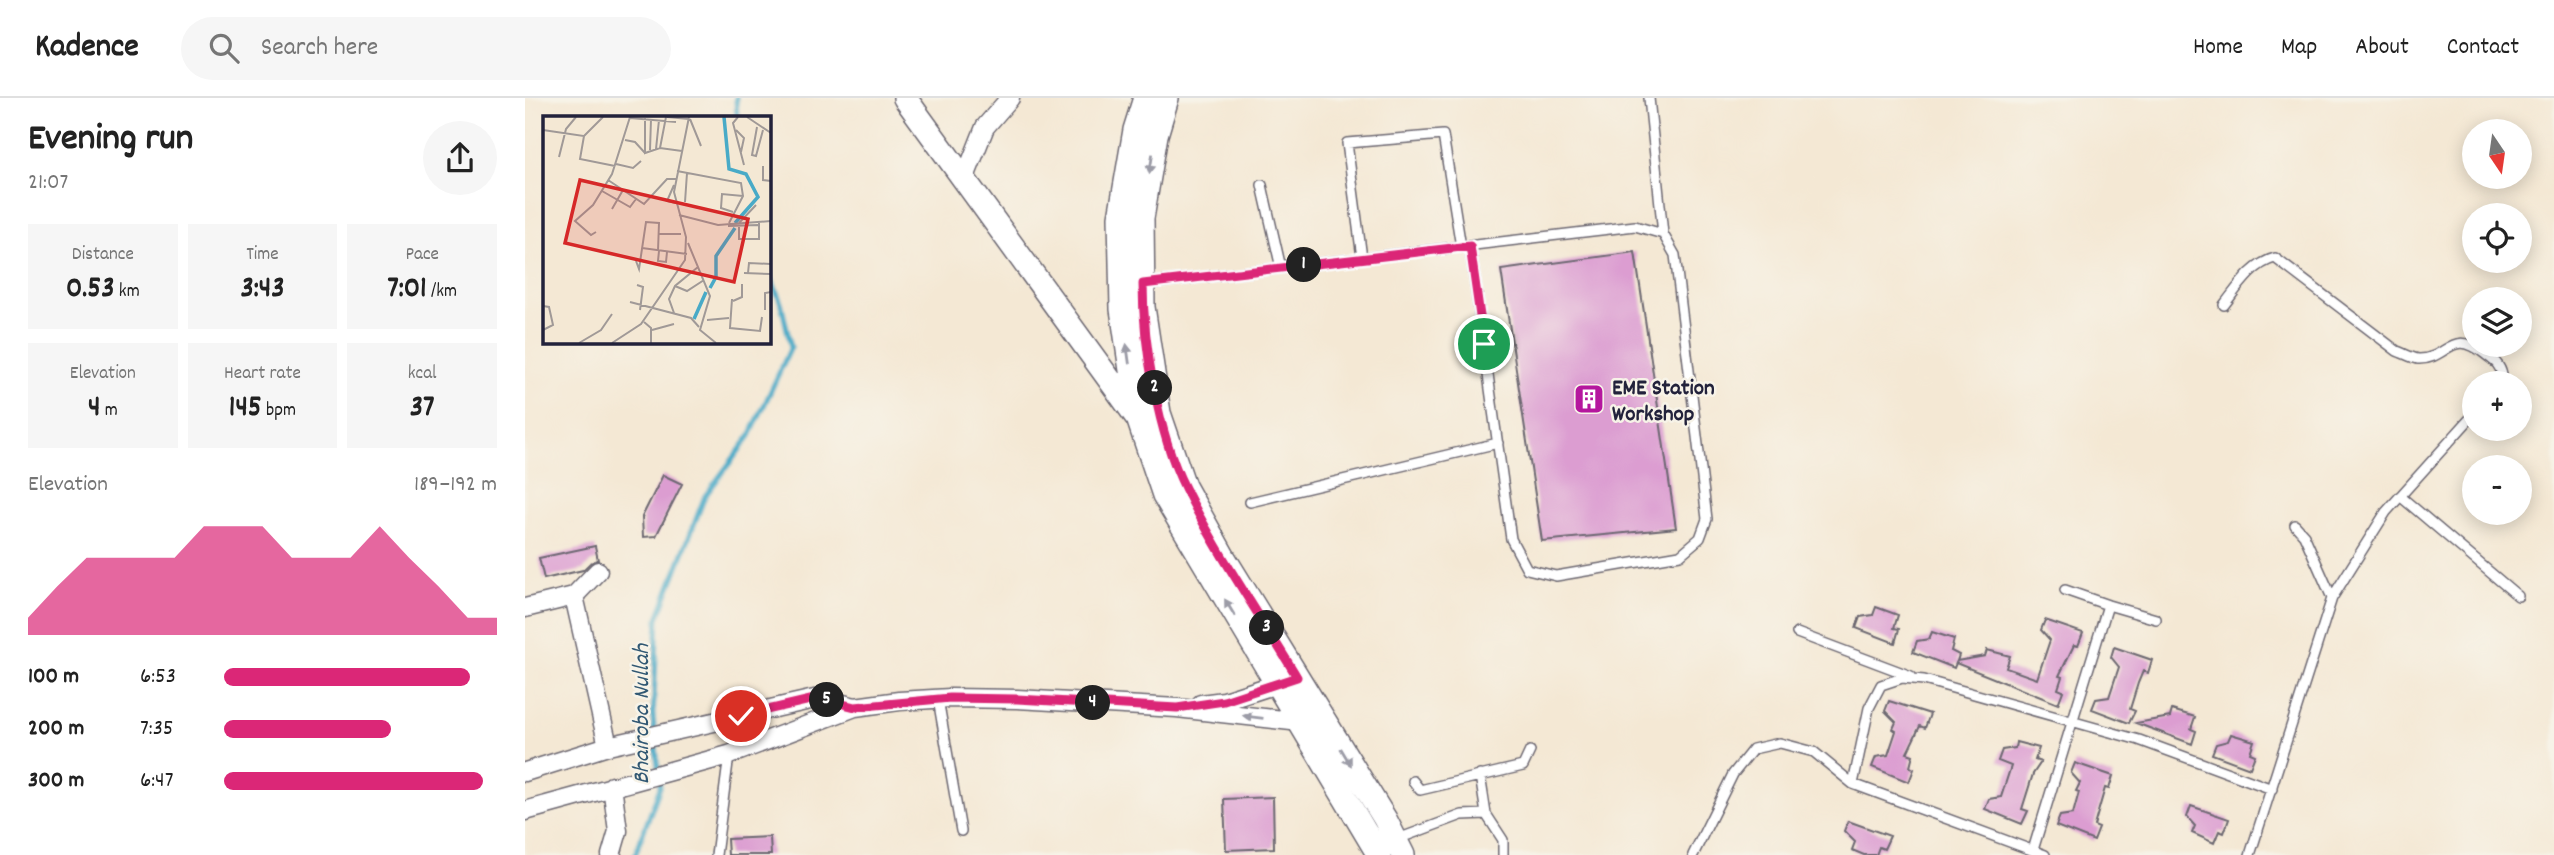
<!DOCTYPE html>
<html lang="en">
<head>
<meta charset="utf-8">
<style>
  :root { --surface:#fff; --page:#f6f6f6; --text:#222; --muted:#767676; --line:#e0e0e0; --accent:#db2777 }
  body { margin:0; font-family:Dekko,sans-serif; background:var(--page); color:var(--text); height:100vh; display:flex; flex-direction:column; font-size:26px; white-space:nowrap }
  * { box-sizing:border-box; margin:0 }
  p { font-size:23px; color:var(--muted) }
  .icon { flex:none; width:38px; height:38px; fill:none; stroke:currentColor; stroke-width:2; stroke-linecap:round; stroke-linejoin:round }
  .map { position:relative; flex:1; overflow:hidden }
  .panel { display:flex; flex-direction:column; background:var(--surface); width:525px }
  .panel>* { flex:none }
  .needle { width:46px; rotate:167deg }
  .tools { position:absolute; left:1937px; top:21px; display:grid; gap:14px }
  .tools a { display:grid; place-items:center; width:70px; height:70px; border-radius:50%; background:var(--surface); box-shadow:0 4px 18px #0003; font-size:35px }
  .pin { position:absolute; display:grid; place-items:center; width:60px; height:60px; color:#fff; margin:-30px; border:4px solid #fff; border-radius:50%; box-shadow:0 2px 7px #0007 }
  .km { position:absolute; width:35px; height:35px; margin:-18px; border-radius:50%; background:#222; color:#fff; font-size:19px; line-height:35px; text-align:center }
  .round { display:grid; place-items:center; flex:none; width:74px; height:74px; border-radius:37px; background:var(--page) }
  .overview { display:flex; align-items:center; justify-content:space-between; height:119px; padding:0 28px }
  h1 { font-size:38px; font-weight:800; line-height:52px }
  .stats { display:grid; grid-template-columns:repeat(3,1fr); gap:10px; height:119px; padding:7px 28px }
  .stats div { display:grid; align-content:center; border-radius:0px; background:var(--page); text-align:center }
  .stats b { font-size:30px; font-weight:800 }
  .stats small { font-size:19px; font-weight:400 }
  .stats p { font-size:19px }
  .chart { height:196px; padding:14px 28px }
  .chart p { display:flex; justify-content:space-between }
  .chart svg { width:100%; height:126px; margin-top:7px; fill:var(--accent); opacity:.7 }
  ul { padding:0 28px; list-style:none; font-size:23px }
  li { display:grid; grid-template-columns:112px 84px 1fr; align-items:center; height:52px }
  li i { height:18px; border-radius:9px; background:var(--accent) }
  header { display:flex; align-items:center; gap:42px; box-sizing:border-box; height:98px; padding:0 35px; background:var(--surface); border-bottom:2px solid var(--line) }
  header strong { font-size:33px }
  nav { display:flex; gap:38px; margin-inline-start:auto; font-size:24px }
  .search { width:490px; height:63px; background:var(--page); display:flex; align-items:center; gap:18px; box-sizing:border-box; padding:0 24px; border-radius:38px; color:var(--muted); font-size:26px }
  main { display:flex; flex:1; min-height:0 }
  .map>svg:first-child { display:block }
  .lines { fill:none; stroke-linecap:round; stroke-linejoin:round }
  .stream { stroke:#48aac7; stroke-width:5 }
  .building { fill:#dc9dd1 }
  .service-casing { stroke:#6c6771; stroke-width:12 }
  .minor-casing { stroke:#6c6771; stroke-width:21 }
  .tertiary-casing { stroke:#6c6771; stroke-width:26 }
  .service { stroke:#fff; stroke-width:9 }
  .minor { stroke:#fff; stroke-width:18 }
  .tertiary { stroke:#fff; stroke-width:23 }
  .oneway { fill:#9c9ca7 }
  .route-casing { stroke:#fff; stroke-width:14 }
  .route { stroke:#db2777; stroke-width:9 }
  .labels { text-anchor:middle; stroke-width:5; stroke-linejoin:round; paint-order:stroke }
  .poi-label { font-size:23px; font-weight:bold; fill:#22223b; stroke:#f7f3e8; text-anchor:start }
  .water-label { font-size:24px; font-style:italic; fill:#315873; stroke:#f7f3e8 }
  .inset-river { fill:none; stroke:#48aac7; stroke-width:3.5 }
  .inset-road { fill:none; stroke:#a09997; stroke-width:2 }
  .view { fill:#d62828; fill-opacity:0.15; stroke:#d62828; stroke-width:3.5 }
  .inset-edge { fill:none; stroke:#22223b; stroke-width:3.5 }
</style>
</head>
<body>
<header>
<strong>Kadence</strong>
<div class="search"><svg class="icon" aria-label="search" viewBox="0 0 24 24"><circle cx="10" cy="10" r="6"/><path d="M15 15l6 6"/></svg>Search here</div>
<nav><a>Home</a><a>Map</a><a>About</a><a>Contact</a></nav>
</header>
<main>
<section class="panel">
<div class="overview"><div><h1>Evening run</h1><p>21:07</p></div><a class="round"><svg class="icon" aria-label="share" viewBox="0 0 24 24"><path d="M12 15V3M7 8l5-5 5 5M5 13v7h14v-7"/></svg></a></div>
<div class="stats">
<div><p>Distance</p><b>0.53<small> km</small></b></div>
<div><p>Time</p><b>3:43</b></div>
<div><p>Pace</p><b>7:01<small> /km</small></b></div>
</div>
<div class="stats">
<div><p>Elevation</p><b>4<small> m</small></b></div>
<div><p>Heart rate</p><b>145<small> bpm</small></b></div>
<div><p>kcal</p><b>37</b></div>
</div>
<div class="chart"><p><span>Elevation</span>189–192 m</p>
<svg viewBox="0 0 160 44" preserveAspectRatio="none"><path d="M0 44V38L10 27L20 17L30 17L40 17L50 17L60 6L70 6L80 6L90 17L100 17L110 17L120 6L130 17L140 27L150 38L160 38V44z"/></svg>
</div>
<ul>
<li><b>100 m</b>6:53<i style="width:90%"></i></li>
<li><b>200 m</b>7:35<i style="width:61%"></i></li>
<li><b>300 m</b>6:47<i style="width:95%"></i></li>
</ul>
</section>
<div class="map">
<svg width="2029" height="757" viewBox="0 0 2029 757">
  <rect width="100%" height="100%" fill="#f7f3e8"/>
  <filter id="ink" filterUnits="userSpaceOnUse"><feTurbulence type="fractalNoise" baseFrequency=".0143" numOctaves="2"/><feDisplacementMap in="SourceGraphic" scale="14" xChannelSelector="R" yChannelSelector="G"/><feConvolveMatrix kernelMatrix="1 2 1 2 8 2 1 2 1" color-interpolation-filters="sRGB"/></filter>
  <filter id="wash" filterUnits="userSpaceOnUse"><feTurbulence type="fractalNoise" baseFrequency=".00686" numOctaves="4" result="noise"/><feDisplacementMap in="SourceGraphic" scale="28" xChannelSelector="R" yChannelSelector="G"/><feGaussianBlur stdDeviation="1.57" result="paint"/><feColorMatrix in="noise" values="0 0 0 0 0 0 0 0 0 0 0 0 0 0 0 0 0 1.4 0 .05"/><feComposite in="paint" operator="in"/></filter>
  <g filter="url(#wash)">
    <rect width="100%" height="100%" fill="#f4e8d4"/>
    <g class="lines">
      <path class="stream" d="M211,0l1,19
        M110,757l25,-68 -7,-69 5,-100 47,-122 45,-60 41,-89 -10,-44 -13,-33"/>
    </g>
    <g id="blocks">
      <path class="building" d="M1110,154l41,276 -134,13 -41,-271z
        M138,377l19,9 -26,52 -13,1 -1,-20z
        M70,448l3,14 -8,3 -7,7 -39,9 -5,-21z
        M1351,509l22,8 -4,13 5,1 -4,14 -39,-15 4,-11 13,-2z
        M1520,522l38,13 -5,13 -4,-1 -15,31 3,1 -4,12 5,2 -5,13 -102,-41 -2,5 -41,-16 4,-11 12,-2 3,-7 22,7 -3,12 8,4 -2,6 28,-5 2,-6 23,6 -4,12 31,11 13,-39 -9,-10z
        M1589,549l38,13 -4,13 -5,-2 -5,12 -8,26 5,2 -6,12 -37,-14 4,-10 13,-2 10,-30 -8,-10z
        M1364,603l41,13 -5,14 -5,-2 -13,27 6,2 -3,12 4,2 -5,13 -37,-15 4,-10 12,-2 8,-24 -3,-2 3,-7 -11,-11z
        M1647,612l23,7 -4,12 5,2 -4,13 -56,-21 34,-6z
        M1706,636l23,7 -4,12 5,2 -5,13 -38,-14 4,-10 12,-3z
        M1491,644l23,6 -4,12 6,2 -8,12 -11,35 6,2 -6,13 -37,-15 4,-10 12,-2 10,-31 -13,-5 4,-11 13,-2z
        M1550,665l38,13 -4,13 -4,-1 -11,38 5,2 -5,13 -38,-15 4,-10 13,-2 6,-22 -3,-1 4,-8 -9,-10z
        M748,699l1,51 -48,2 -2,-51z
        M1666,708l38,13 -5,14 -5,-2 -5,12 -22,-10 3,-7 -8,-9z
        M1323,723l42,15 -6,13 -5,-2 -3,8h-12l-12,-5 3,-8 -11,-11z
        M245,739l1,18h-43l-1,-16z"/>
    </g>
  </g>
  <g filter="url(#ink)">
    <use href="#blocks" fill-opacity="0" stroke="#6c6771" stroke-width="2"/>
    <g class="lines">
      <g class="service-casing">
        <path id="service" d="M737,87l19,83
          M945,148l41,293 16,30 29,7 124,-21 20,-17 7,-19 -32,-264 -12,-21 -14,-136
          M837,160l-15,-115 96,-8 18,112
          M619,186l491,-58 28,8
          M1699,207c14,-18 28,-41 51,-47l122,93c6,2 15,7 21,8 30,1 32,-32 67,-5 9,7 15,10 17,21l-6,8
          M1875,398l118,100
          M725,404l248,-59
          M1770,427l9,10 28,63
          M1540,492l43,15 48,14
          M1272,535l114,43
          M413,601l23,132
          M955,677l6,39
          M888,683l7,9 103,-24 7,-15
          M1328,686l16,-76 12,-23 21,-7 22,2 215,60 133,49
          M870,742l67,-25 24,-1 17,26v15
          M1508,752l75,-245
          M191,757l13,-100
          M1168,757l40,-81 20,-25 27,-6 34,9 39,32 192,71
          M1725,757l82,-257 54,-86 89,-99"/>
      </g>
      <g class="minor-casing">
        <path id="minor" d="M439,82l21,-53 25,-29
          M49,498l24,-25
          M0,510l49,-12 34,150
          M676,606l23,-3 65,-21
          M0,674l83,-26 211,-48 36,9
          M0,713l204,-56 126,-48 44,-6 51,-3 67,1 160,9 123,14 7,-4
          M86,757l7,-24 -6,-45"/>
      </g>
      <g class="tertiary-casing">
        <path id="tertiary" d="M380,0l231,318
          M620,0l-10,32 -15,87 2,92 16,109 26,77 215,360
          M642,0l-11,37 -14,83 1,89 16,106 25,73 39,70 162,263 18,36"/>
      </g>
      <use href="#service" class="service"/>
      <use href="#minor" class="minor"/>
      <use href="#tertiary" class="tertiary"/>
    </g>
    <defs><path id="oneway-solid" d="M-6-.8H1V-3.2L6.5 0L1 3.2V.8H-6Z" transform="scale(1.75)"/></defs>
    <g class="oneway">
      <use href="#oneway-solid" transform="translate(626 66) rotate(99)"/>
      <use href="#oneway-solid" transform="translate(603 256) rotate(-98)"/>
      <use href="#oneway-solid" transform="translate(705 510) rotate(-121)"/>
      <use href="#oneway-solid" transform="translate(728 619) rotate(-173)"/>
      <use href="#oneway-solid" transform="translate(821 659) rotate(59)"/>
    </g>
  </g>
  <g class="lines" filter="url(#ink)">
    <g class="route-casing">
      <path id="route" d="M216,618l78,-18 36,9 95,-9 67,1 160,9 47,-7 73,-24c-38,-63 -80,-124 -112,-189 -27,-54 -42,-144 -42,-204l327,-38 14,98"/>
    </g>
    <use href="#route" class="route"/>
  </g>
  <defs>
    <g id="building-square" transform="scale(1.575)"><rect x="-9" y="-9" width="18" height="18" rx="4" fill="#b5179e" stroke="#f7f3e8"/><path d="M-4-6H4V6H1V3H-1V6H-4ZM-2.5-4.3h1.7v1.8h-1.7ZM.8-4.3h1.7v1.8H.8ZM-2.5-1h1.7V.8h-1.7ZM.8-1h1.7V.8H.8Z" fill="#fff"/></g>
  </defs>
  <g fill-rule="evenodd">
    <use href="#building-square" x="1064" y="301"/>
  </g>
  <g class="labels">
    <g class="poi-label">
      <text x="1087" y="296">EME Station<tspan x="1087" dy="26">Workshop</tspan></text>
    </g>
    <g class="water-label">
      <text transform="translate(115 616) rotate(-90)" y="8">Bhairoba Nullah</text>
    </g>
  </g>
  <g transform="translate(18 18)">
    <rect width="228" height="228" fill="#f4e8d4"/>
    <path class="inset-river" d="M181,1l5,52 17,5 12,23 -23,26M167,172l6,-11v-21l19,-28M151,203l12,-27"/>
    <path class="inset-road" d="M124,1l22,2M195,1l-5,6 11,42M204,1l24,16M87,2l46,4M102,2v35l15,-5 22,3M147,3l11,27M214,11l-5,28 4,1 7,-26M0,14l41,6 -4,23 35,7M193,14l8,8 -3,14M41,20l19,-19M82,24l10,2 10,11M117,32l6,-31M113,33l3,-29M107,34l1,-31M16,41l7,-28 10,-12M73,48l17,4 8,-7M220,50v14l8,1M134,55l64,12 2,13 -14,27M65,64l36,24 23,-25h9M131,69l-7,16 9,2M59,75l28,16 6,-8M142,86l2,-29M69,93l11,-19M190,96l-12,-4 1,-14 21,2M136,99l39,10 53,-4M196,107l17,-18M185,110l30,-1M196,110v13h20v-17M53,116l-5,3 -16,-14 18,-16 19,-31 18,-57M116,118h22M145,127l22,53 -10,34 16,13M99,132l45,6M116,135l-1,10 8,1 1,-10M93,145l3,8 7,-47 13,1 -1,28M201,157l27,1M205,157l1,-10 22,1M94,169l6,2 -3,23M132,170l12,5 17,-11M189,183l-2,29 30,3 2,-14M190,185l9,-4v-13M87,186l61,16 8,9M0,190l6,1 4,18 -10,5M222,194v-17l6,-1M131,197l-5,-14 6,-13 23,-19M164,204l22,-2M101,206l7,6v15M109,214l22,-6M36,227l22,-13 11,-16M69,227l29,-19 44,-64 1,-23 -12,-45 15,-75"/>
    <path class="view" d="M37,64l168,39 -14,63 -169,-39z"/>
    <rect width="228" height="228" class="inset-edge"/>
  </g>
</svg>
<div class="tools">
<a><svg class="needle" viewBox="-14 -14 28 28"><path d="M0-13l5 13h-10z" fill="#e53935"/><path d="M0 13l5-13h-10z" fill="#767676"/></svg></a>
<a><svg class="icon" aria-label="locate" viewBox="0 0 24 24"><circle cx="12" cy="12" r="6"/><path d="M12 2v4M12 18v4M2 12h4M18 12h4"/></svg></a>
<a><svg class="icon" aria-label="layers" viewBox="0 0 24 24"><path d="M12 4l9 5-9 5-9-5zM3 14l9 5 9-5"/></svg></a>
<a>+</a>
<a>−</a>
</div>
<div class="pin" style="left:959px;top:246px;background:#1e9e55"><svg class="icon" aria-label="arrive" viewBox="0 0 24 24"><path d="M6 21V4h12l-3 4 3 4H6"/></svg></div>
<div class="pin" style="left:216px;top:618px;background:#d93025"><svg class="icon" aria-label="check" viewBox="0 0 24 24"><path d="M5 12l5 5 9-10"/></svg></div>
<b class="km" style="left:779px;top:167px">1</b>
<b class="km" style="left:630px;top:290px">2</b>
<b class="km" style="left:742px;top:530px">3</b>
<b class="km" style="left:568px;top:605px">4</b>
<b class="km" style="left:302px;top:602px">5</b>
</div>
</main>
</body>
</html>
